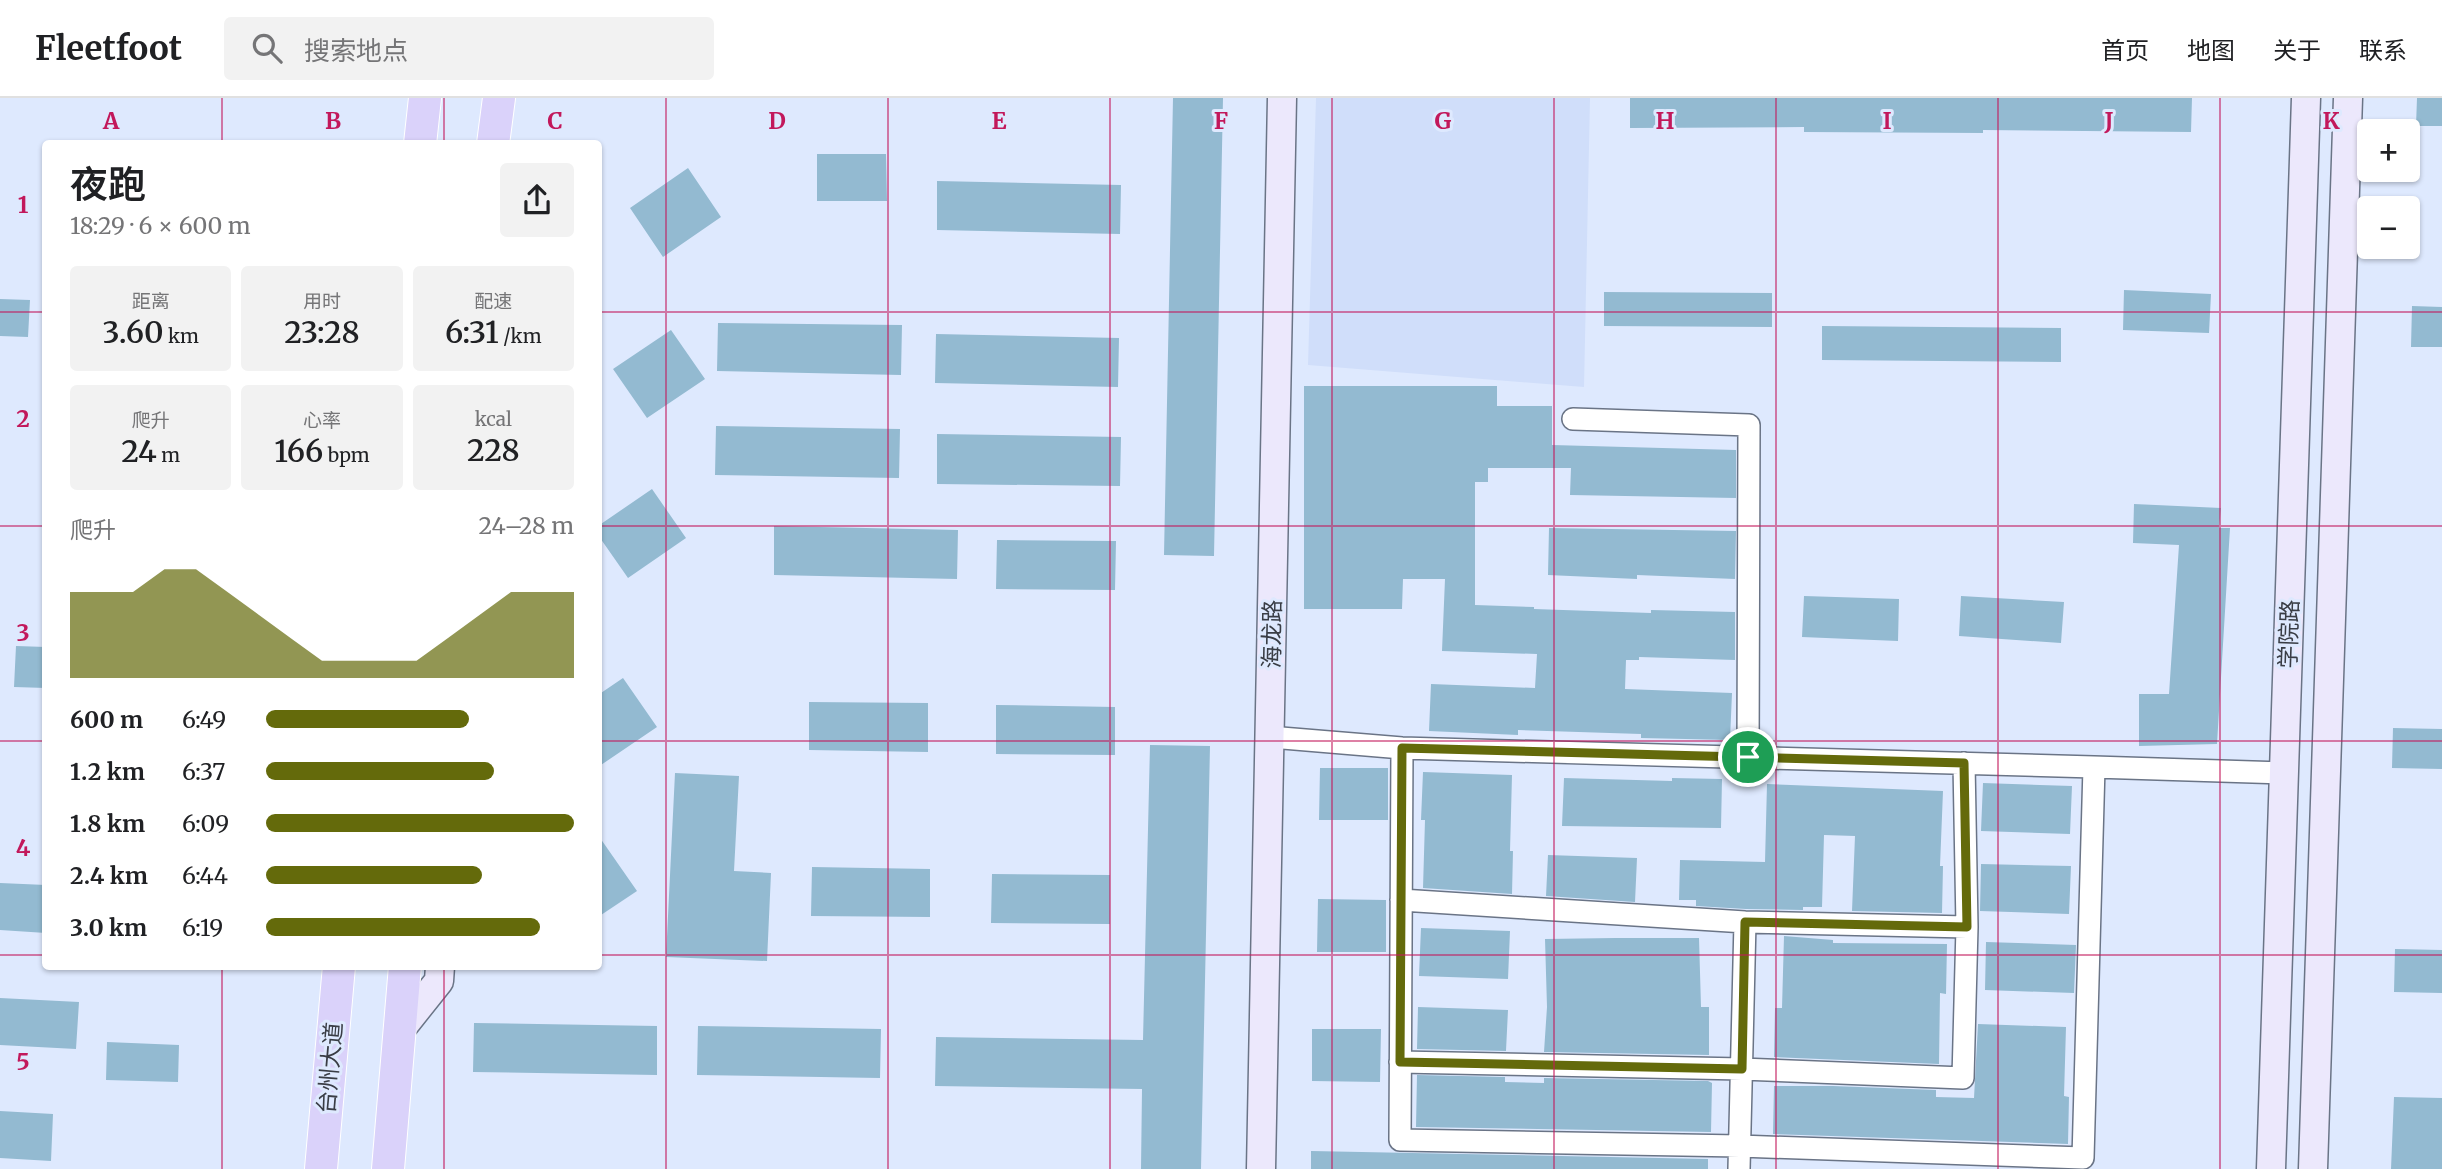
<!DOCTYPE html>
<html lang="zh">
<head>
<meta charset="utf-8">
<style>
  :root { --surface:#fff; --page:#f2f2f2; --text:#202124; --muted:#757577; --line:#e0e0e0; --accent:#646a0b }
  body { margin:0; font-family:Merriweather,"Noto Sans SC",serif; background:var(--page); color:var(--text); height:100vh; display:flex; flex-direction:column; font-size:26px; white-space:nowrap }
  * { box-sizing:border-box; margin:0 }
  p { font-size:23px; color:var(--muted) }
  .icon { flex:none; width:38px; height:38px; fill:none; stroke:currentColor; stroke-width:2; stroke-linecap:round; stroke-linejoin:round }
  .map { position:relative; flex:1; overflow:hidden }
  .side { position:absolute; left:42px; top:42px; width:560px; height:830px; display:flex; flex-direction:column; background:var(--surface); border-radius:7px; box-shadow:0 2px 5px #0004 }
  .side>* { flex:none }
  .fabs { position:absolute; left:2357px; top:21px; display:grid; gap:14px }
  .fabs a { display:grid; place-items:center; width:63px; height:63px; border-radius:7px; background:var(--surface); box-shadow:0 2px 5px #0004; font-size:35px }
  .pin { position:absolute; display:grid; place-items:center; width:60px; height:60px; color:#fff; margin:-30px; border:4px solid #fff; border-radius:50%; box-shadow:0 2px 7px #0007 }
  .round { display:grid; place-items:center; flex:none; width:74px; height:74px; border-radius:7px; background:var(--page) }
  .summary { display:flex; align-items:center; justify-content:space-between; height:119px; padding:0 28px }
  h1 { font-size:38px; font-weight:600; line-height:52px }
  .metrics { display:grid; grid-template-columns:repeat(3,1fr); gap:10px; height:119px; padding:7px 28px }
  .metrics div { display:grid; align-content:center; border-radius:7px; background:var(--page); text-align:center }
  .metrics b { font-size:30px; font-weight:600 }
  .metrics small { font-size:19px; font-weight:400 }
  .metrics p { font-size:19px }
  .chart { height:196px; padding:14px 28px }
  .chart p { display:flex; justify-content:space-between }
  .chart svg { width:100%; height:126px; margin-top:7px; fill:var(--accent); opacity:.7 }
  ul { padding:0 28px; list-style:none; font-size:23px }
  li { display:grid; grid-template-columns:112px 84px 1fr; align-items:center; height:52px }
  li i { height:18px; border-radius:9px; background:var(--accent) }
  header { display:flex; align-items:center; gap:42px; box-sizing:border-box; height:98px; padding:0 35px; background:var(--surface); border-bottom:2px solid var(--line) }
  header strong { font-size:33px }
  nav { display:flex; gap:38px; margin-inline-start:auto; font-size:24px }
  .search { width:490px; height:63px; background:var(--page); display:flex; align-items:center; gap:18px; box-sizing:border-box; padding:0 24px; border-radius:7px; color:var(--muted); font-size:26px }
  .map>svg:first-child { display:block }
  .built { fill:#d0defa }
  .building { fill:#93bad1 }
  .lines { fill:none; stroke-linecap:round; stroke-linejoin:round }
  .street-casing { stroke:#6a7486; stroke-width:24 }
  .secondary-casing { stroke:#6a7486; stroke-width:31 }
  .primary-casing { stroke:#fff; stroke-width:34 }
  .street { stroke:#fff; stroke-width:21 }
  .secondary { stroke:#ece8fc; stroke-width:28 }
  .primary { stroke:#dad2fa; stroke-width:32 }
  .route-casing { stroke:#fff; stroke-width:14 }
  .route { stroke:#646a0b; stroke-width:9 }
  .grid { fill:none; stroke:#c2185b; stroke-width:2; stroke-opacity:0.55 }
  .labels { text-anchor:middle; stroke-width:6; stroke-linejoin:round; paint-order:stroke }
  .street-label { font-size:23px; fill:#393d45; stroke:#dee9fe }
  .grid-label { font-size:23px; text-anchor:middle; font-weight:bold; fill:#c2185b; stroke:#dee9fe; stroke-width:6; stroke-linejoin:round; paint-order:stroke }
</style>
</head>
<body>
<header>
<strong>Fleetfoot</strong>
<div class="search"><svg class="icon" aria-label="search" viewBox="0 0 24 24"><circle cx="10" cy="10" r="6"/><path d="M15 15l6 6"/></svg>搜索地点</div>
<nav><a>首页</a><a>地图</a><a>关于</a><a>联系</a></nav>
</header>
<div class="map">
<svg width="2442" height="1071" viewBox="0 0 2442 1071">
  <rect width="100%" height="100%" fill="#dee9fe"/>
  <path class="built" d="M1316,0h274l-6,289 -276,-22z"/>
  <path class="building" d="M1173,0h50l-9,458 -50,-1z
    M1630,0h562l-1,34 -208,-2v3l-179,-1v-5l-174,1z
    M2417,0h25v28h-26z
    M817,56h69l1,47h-70z
    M688,70l33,49 -58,40 -33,-49z
    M937,83l184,4 -1,49 -183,-4z
    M2124,192l87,4 -2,39 -86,-3z
    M1604,194l168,1v34l-168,-1z
    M0,201l30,1 -2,37 -28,-1z
    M2412,208l30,1v40h-31z
    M718,225l184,2 -1,50 -184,-4z
    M1822,228l239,2v34l-239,-2z
    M671,232l34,49 -58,39 -34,-49z
    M936,236l183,4 -1,49 -183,-4z
    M1304,288h193v20h55v39l184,5v48l-166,-3 1,-27h-83v14h-13v123l59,2v2l117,4v-3l84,2v48l-96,-3v3h-13l-1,29 107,4 -2,47 -89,-2v-4l-123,-4v5l-89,-4 2,-47 104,4 2,-34 -95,-3 3,-72h-42l-1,30h-98z
    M716,328l184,3 -1,49 -184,-3z
    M937,336l184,3 -1,49 -183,-2z
    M652,391l34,49 -58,40 -30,-43v-9z
    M2134,406l87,4 -2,20h11l-13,216 -78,2v-52h30l10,-149 -46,-2z
    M774,428l184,4 -1,49 -183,-4z
    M1549,430l187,3 -1,48 -98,-4v4l-89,-4z
    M997,442l119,1 -1,49 -119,-1z
    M1804,498l95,3 -1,42 -96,-4z
    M1961,498l103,6 -3,41 -102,-7z
    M16,548l30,1v41l-32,-1z
    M623,580l34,49 -59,40v-72z
    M809,604l119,1v49l-119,-2z
    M996,607l119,2v48l-119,-1z
    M2393,630l49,1v40l-50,-1z
    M1150,647l60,1 -9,423h-60l1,-80 -207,-3 1,-49 207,3z
    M1320,670h68v52h-69z
    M1423,674l89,3 -2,76h3l-1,43 -89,-6 2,-68h-4z
    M675,675l64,3 -5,95 37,2 -4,88 -101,-4z
    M1564,680l108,3v-3l50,1 -1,49 -159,-2z
    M1983,685l89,3 -2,48 -89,-3z
    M1767,686l176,7 -3,75h3l-1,47 -90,-2 3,-75 -31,-1 -2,72h-19v3l-57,-1 -50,-3v-6h-17l1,-40 85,2z
    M598,737l39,56 -39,26z
    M1548,757l89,3 -2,44 -89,-6z
    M1981,766l90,2 -2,48 -89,-3z
    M812,769l118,2v48l-119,-1z
    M992,776l118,1v49l-119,-1z
    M0,785l46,2v48l-46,-3z
    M1318,801l68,1v52h-69z
    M1421,830l89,3 -2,48 -89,-3z
    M1784,838l49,4v3l114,1 -1,50 -6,-1 -1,71 -165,-7 1,-49h7z
    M1615,840h84l2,69h8v48l-165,-3 3,-45 -2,-68z
    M1986,844l90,3 -2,48 -89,-3z
    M2395,851l47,1v43l-48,-1z
    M0,900l79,4 -3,47 -76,-4z
    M1418,909l90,3 -2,41 -89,-2z
    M474,925l183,3v49l-184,-3z
    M1978,926l88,3 -2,69 5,1 -1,47 -295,-10 1,-48h59l103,4v7l38,1z
    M698,928l183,3 -1,49 -183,-3z
    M1312,931h69l-1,53 -68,-1z
    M107,944l72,3 -1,37 -72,-2z
    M1417,977l88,2v5l39,1v-5l164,3 4,2 -1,49 -295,-5z
    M2394,999l48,1v71h-51z
    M0,1013l53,3 -2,47 -51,-3z
    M1311,1053l397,8v10h-397z"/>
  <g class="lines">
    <g class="street-casing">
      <path id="street" d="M1573,321l176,6 -1,332
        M1269,639l133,11 692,19
        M1402,650l-2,392 340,6 343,12 11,-391 190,6
        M1401,802l344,22 222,5
        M1400,964l342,7 221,9 4,-151 -3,-164
        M1739,1071l6,-247"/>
    </g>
    <g class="secondary-casing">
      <path id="secondary" d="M400,932l39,-49 1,-15
        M1261,1071l21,-1071
        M2271,1071l35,-1071
        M2313,1071l35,-1071"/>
    </g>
    <g class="primary-casing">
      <path id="primary" d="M420,46l5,-46
        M493,46l6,-46
        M321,1071l18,-203
        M388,1071l17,-203"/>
    </g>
    <use href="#street" class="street"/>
    <use href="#secondary" class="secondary"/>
    <use href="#primary" class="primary"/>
  </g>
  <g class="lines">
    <g class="route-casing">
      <path id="route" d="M1402,650l562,15 3,164 -222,-5 -3,147 -342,-7z"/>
    </g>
    <use href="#route" class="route"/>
  </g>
  <path class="grid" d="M222,0v46M444,0v46M666,0v1071M888,0v1071M1110,0v1071M1332,0v1071M1554,0v1071M1776,0v1071M1998,0v1071M2220,0v1071M0,214h46M598,214h1844M0,428h46M598,428h1844M0,643h46M598,643h1844M0,857h46M598,857h1844M222,868v203M444,868v203"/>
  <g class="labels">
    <g class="street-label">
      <text transform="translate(1272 536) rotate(-89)" y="8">海龙路</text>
      <text transform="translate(2289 536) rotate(-88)" y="8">学院路</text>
      <text transform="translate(330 970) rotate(-85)" y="8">台州大道</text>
    </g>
  </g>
  <g class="grid-label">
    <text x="111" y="31">A</text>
    <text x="333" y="31">B</text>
    <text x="555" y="31">C</text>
    <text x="777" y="31">D</text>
    <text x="999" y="31">E</text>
    <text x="1221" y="31">F</text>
    <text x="1443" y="31">G</text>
    <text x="1665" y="31">H</text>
    <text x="1887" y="31">I</text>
    <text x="2109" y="31">J</text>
    <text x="2331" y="31">K</text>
    <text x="23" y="115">1</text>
    <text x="23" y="329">2</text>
    <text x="23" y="543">3</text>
    <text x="23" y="758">4</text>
    <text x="23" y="972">5</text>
  </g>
</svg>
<div class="fabs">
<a>+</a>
<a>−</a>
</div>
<div class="pin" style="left:1748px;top:659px;background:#1e9e55"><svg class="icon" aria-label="arrive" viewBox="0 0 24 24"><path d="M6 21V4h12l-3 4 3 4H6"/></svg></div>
<section class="side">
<div class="summary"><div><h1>夜跑</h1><p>18:29 · 6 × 600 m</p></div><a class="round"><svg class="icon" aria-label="share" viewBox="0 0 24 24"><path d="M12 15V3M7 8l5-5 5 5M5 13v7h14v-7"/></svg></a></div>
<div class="metrics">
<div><p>距离</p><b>3.60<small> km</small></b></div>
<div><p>用时</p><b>23:28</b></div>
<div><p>配速</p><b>6:31<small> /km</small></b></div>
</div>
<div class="metrics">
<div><p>爬升</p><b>24<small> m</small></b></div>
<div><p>心率</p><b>166<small> bpm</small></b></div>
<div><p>kcal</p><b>228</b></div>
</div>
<div class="chart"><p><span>爬升</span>24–28 m</p>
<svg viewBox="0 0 160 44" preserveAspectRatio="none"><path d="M0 44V14L10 14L20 14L30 6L40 6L50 14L60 22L70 30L80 38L90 38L100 38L110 38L120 30L130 22L140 14L150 14L160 14V44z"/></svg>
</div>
<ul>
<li><b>600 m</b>6:49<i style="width:66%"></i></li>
<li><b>1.2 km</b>6:37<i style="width:74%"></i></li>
<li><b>1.8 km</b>6:09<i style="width:100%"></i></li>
<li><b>2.4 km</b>6:44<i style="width:70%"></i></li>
<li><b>3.0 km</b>6:19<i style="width:89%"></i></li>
</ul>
</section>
</div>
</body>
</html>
